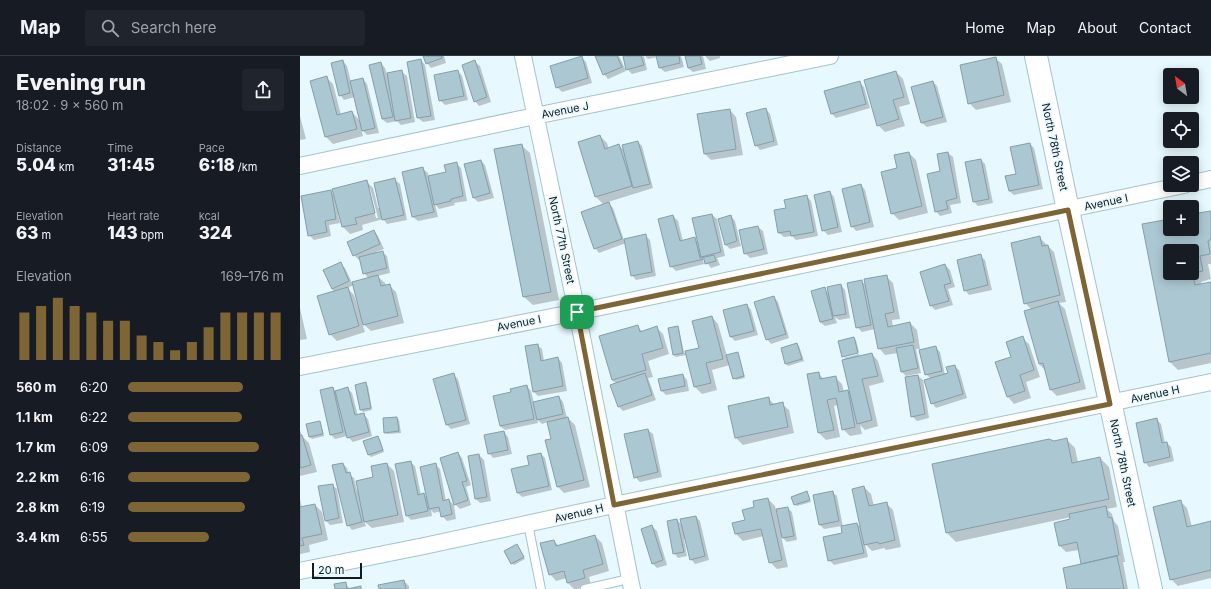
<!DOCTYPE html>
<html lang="en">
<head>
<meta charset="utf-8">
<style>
  :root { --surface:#171b24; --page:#20242c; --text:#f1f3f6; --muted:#9ea1a6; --line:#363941; --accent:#7d6535 }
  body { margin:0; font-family:Inter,sans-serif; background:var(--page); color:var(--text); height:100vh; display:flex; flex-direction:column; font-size:15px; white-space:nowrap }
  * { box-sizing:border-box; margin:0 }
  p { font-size:13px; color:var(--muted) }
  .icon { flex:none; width:22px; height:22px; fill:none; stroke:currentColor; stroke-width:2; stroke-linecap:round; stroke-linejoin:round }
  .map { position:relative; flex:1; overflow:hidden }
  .panel { display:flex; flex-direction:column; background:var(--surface); width:300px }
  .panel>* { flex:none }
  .needle { width:26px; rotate:329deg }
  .tools { position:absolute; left:863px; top:12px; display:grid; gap:8px }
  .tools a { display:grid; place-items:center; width:36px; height:36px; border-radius:4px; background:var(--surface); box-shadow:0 2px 10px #0003; font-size:20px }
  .scale { position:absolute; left:12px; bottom:10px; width:50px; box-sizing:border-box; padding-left:4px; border:2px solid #111c20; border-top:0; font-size:11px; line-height:14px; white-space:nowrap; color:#111c20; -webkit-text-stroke:3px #e7f8ff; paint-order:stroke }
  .pin { position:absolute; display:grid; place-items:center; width:34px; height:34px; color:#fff; margin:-17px; border-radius:8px; box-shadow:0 2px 6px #0006 }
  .round { display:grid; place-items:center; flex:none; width:42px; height:42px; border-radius:4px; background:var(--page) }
  .head { display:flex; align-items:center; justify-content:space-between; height:68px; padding:0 16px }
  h1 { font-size:22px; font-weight:800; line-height:30px }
  .stats { display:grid; grid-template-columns:repeat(3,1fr); gap:6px; height:68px; padding:4px 16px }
  .stats div { display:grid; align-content:center }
  .stats b { font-size:17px; font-weight:800 }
  .stats small { font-size:11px; font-weight:400 }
  .stats p { font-size:11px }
  .chart { height:112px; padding:8px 16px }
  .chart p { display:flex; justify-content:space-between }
  .chart svg { width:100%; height:72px; margin-top:4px; stroke:var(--accent); stroke-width:6 }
  ul { padding:0 16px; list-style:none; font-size:13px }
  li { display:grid; grid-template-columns:64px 48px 1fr; align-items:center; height:30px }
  li i { height:10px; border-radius:5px; background:var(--accent) }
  header { display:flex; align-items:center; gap:24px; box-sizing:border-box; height:56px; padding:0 20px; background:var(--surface); border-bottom:1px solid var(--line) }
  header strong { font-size:19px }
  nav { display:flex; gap:22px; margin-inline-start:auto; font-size:14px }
  .search { width:280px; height:36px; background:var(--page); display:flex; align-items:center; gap:10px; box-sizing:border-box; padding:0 14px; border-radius:4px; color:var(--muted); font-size:15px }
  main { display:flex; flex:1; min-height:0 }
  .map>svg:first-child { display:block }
  .shadow { fill:#0003; fill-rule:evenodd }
  .building { fill:#abc7d2; stroke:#849faa; fill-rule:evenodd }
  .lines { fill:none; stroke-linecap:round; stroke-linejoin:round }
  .lane-casing { stroke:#a6c2cd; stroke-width:10 }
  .street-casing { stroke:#a6c2cd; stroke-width:18 }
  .secondary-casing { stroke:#a6c2cd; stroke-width:24 }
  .lane { stroke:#fff; stroke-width:8 }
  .street { stroke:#fff; stroke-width:16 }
  .secondary { stroke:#fff; stroke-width:22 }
  .route-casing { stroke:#fff; stroke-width:8 }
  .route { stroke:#7d6535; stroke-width:5 }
  .labels { text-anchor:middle; stroke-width:3; stroke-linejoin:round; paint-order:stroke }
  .street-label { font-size:11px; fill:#111c20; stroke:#e7f8ff }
</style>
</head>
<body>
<header>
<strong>Map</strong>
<div class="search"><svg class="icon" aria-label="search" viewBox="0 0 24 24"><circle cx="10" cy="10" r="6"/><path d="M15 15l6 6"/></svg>Search here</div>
<nav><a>Home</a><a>Map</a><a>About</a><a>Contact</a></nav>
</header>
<main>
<section class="panel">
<div class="head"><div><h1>Evening run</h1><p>18:02 · 9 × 560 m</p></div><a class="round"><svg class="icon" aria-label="share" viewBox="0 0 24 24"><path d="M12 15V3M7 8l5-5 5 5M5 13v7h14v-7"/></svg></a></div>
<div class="stats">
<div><p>Distance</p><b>5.04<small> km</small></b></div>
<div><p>Time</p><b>31:45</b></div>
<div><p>Pace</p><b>6:18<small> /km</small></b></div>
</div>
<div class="stats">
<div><p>Elevation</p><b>63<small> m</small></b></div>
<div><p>Heart rate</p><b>143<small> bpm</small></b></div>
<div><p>kcal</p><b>324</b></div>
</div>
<div class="chart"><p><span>Elevation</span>169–176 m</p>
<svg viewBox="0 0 160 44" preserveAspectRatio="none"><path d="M5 44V15M15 44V11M25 44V6M35 44V11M45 44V15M55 44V20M65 44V20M75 44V29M85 44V33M95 44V38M105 44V33M115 44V24M125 44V15M135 44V15M145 44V15M155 44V15"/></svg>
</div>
<ul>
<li><b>560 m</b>6:20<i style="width:74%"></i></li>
<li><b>1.1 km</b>6:22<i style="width:73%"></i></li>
<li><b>1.7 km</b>6:09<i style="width:84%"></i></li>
<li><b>2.2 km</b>6:16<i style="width:78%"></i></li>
<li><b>2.8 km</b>6:19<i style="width:75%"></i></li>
<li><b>3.4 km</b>6:55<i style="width:52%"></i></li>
</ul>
</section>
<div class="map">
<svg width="911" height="533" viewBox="0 0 911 533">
  <rect width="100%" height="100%" fill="#e7f8ff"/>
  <path class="shadow" d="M124,0h20l2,7 -15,5 -4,-5z
    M296,0h23l7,15 -18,8 -4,-5z
    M324,0h20l3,14 -15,4 -5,-5z
    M345,0h36l3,11 -19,5 -5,-4 -3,-11 -9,2z
    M386,0h17l3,13 -13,3 -5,-4z
    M405,0h15v2l-10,3z
    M281,1l5,5 6,21 -30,9 -5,-5z
    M695,2l7,6 9,38 -35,8 -7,-7z
    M121,4l4,5 10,55 -12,2 -5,-4 -10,-56z
    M43,5l4,5 4,16 12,-3 4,5 12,49 -12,2 -6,-6 2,7 -30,8 -7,-7 -14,-56 14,-4 7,7 8,31 11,-3 8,9 -5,-24 -11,3 -4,-5z
    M175,6l5,4 11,36 -12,4 -4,-5z
    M81,7l4,5 2,6 15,-2 5,4 8,46 -14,3 -4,-4 -10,2 -5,-4 -12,-53z
    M158,15l4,5 6,24 -23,5 -5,-5z
    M596,16l7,7 7,25 -11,3 6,19 -20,6 -7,-7z
    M559,26l5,5 6,21 -34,10 -5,-5z
    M633,26l4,4 10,36 -20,5 -5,-4z
    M466,53l4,5 8,31 -18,5 -4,-5z
    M430,54l6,7 7,38 -32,5 -6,-6z
    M0,60l6,23 -6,1z
    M300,80l7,7 2,6 10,-4 5,6 14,-9 4,4 11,42 -45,14 5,6 11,32 21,-5 5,5 6,36 -20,4 -4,-5 -6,-32 -27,10 -4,-5 9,-43 -8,-8 -16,-55z
    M730,88l4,4 9,41 -29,6 -5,-4z
    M221,89l9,8 29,147 -26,5 -9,-8z
    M609,97l7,7 12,53 -29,7 -7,-7 7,-44z
    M648,97l5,4 8,46 -11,2 2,8 -12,3 -4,-5 5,-39z
    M681,104l4,4 8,39 -15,3 -4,-4z
    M181,105l4,4 9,33 -16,4 -5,-5z
    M156,107l5,5 6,33 -13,2 1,2 -16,4 -4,-5 3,13 -20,4 -5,-4 -10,-44 20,-4 5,4v4l19,-4z
    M95,124l5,4 7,36 -20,4 -4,-5 -21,6 1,5 -13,4 -7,-7 -3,-13 -2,1 2,8 -11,2 2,11 -17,4 -5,-5 21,-44 6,6 30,-16 7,7 5,20h2zM68,132h2l8,30h-2z
    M561,129l4,5 9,37 -18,4 -4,-5z
    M530,136l4,5 8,35 -14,3 -5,-5z
    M507,140l4,5 7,35 -22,4 -4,-4 -8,1 -5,-4 -4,-22 12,-2z
    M911,156v52h-3l3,15 -10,3v3l10,-2v80l-33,7 -9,-9 1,-141v9h22v-14zM870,195h22v22h-22z
    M412,159l5,4 8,37 -8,2 3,7 -9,3 -9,-12 2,8 -28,7 -5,-5 2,-50 5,5 5,20 11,-3 5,5z
    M431,160l4,5 6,25 -11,3 -5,-5z
    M458,171l5,4 5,23 -18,4 -5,-5z
    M74,175l4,5 6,13 -8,3v1l6,-1 5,4 3,17 -13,3 8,7 1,3 3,-1 7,7 8,31 -33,8 -9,-8 3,9 -28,9 -7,-7 5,-42 -3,-3 8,-25 5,4 7,15 17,-4 -5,-6 -4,-14 -1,1 -5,-5zM54,229l5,22h-1l-4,-12 -7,-7z
    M739,181l15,15 12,50 -7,1 6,6 21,80 -29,7 -6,-6 -6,-20 -6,-6 -7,-54 -7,-7z
    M680,200l5,4 7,30 -23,5 -4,-5z
    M645,209l5,5 5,17 -7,2 5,16 -18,5 -4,-4z
    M586,220l7,7 7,36 -8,1 1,7 17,-4 7,7 3,19h-4l5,24 -15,3 -5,-5 -3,-18 -13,2 -6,-7 -4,-19 -13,3 -5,-5 4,-46 6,5z
    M541,229l4,5 5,28 -11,2 -4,-3 2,6 -12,3 -5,-4 4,-33 6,5z
    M474,241l4,5 11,36 -18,6 -4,-5z
    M447,249l4,5 7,25 -23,6 -4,-4z
    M0,252l7,31 -7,1z
    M412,261l6,7 9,32 10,-3 2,2 6,23 -9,2 -2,-2 -4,-13 -18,5 5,20 -15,4 -7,-7 -9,-32 -10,2 -2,-2 -5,-26 8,-2 2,2 5,24 16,-5z
    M337,270l6,6 14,-4 6,6 6,20 -21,7 5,16 -5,1 8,22 -33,11 -4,-4 -7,-21 5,-2 -5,-4z
    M554,282l2,2 3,12 -16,4z
    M722,282l7,6 11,33 -14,5 5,16 -17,6 -6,-7 4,-40z
    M497,288l2,2 5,15 -16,5 -2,-2 -4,-15z
    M237,289l5,4 2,12 14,-3 4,5 5,28 -29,5 -4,-4z
    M636,292l4,4 5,23 4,-1 5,-8 5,4 8,28 -31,10 -4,-5 -1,-24 -5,-5z
    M559,298l1,3 12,-3 6,7 6,21 -15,4 9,40 -13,4 -5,-5 2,9 -12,2 -7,-7 -5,-24 -4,1 6,31 -14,3 -7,-7 -11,-58 10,-2 6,6 11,-2 7,7 2,8 4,-1 3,4 -5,-35 -2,-2z
    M153,319l5,4 12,45 -19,5 -4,-4z
    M383,319l4,5 2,11 -23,4 -4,-4 -2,-11z
    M618,320l5,4 6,38 -12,3 -5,-5z
    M66,328l2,2 4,24 -9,2 -2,-2 -5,-24z
    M227,330l4,5 3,12 25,-6 4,5 4,16h1l7,7 15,62 -26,6 -7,-7 -5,-46 -4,-18 -6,2 -5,-5 1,4 -33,7 -5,-4 12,-34z
    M33,332l3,4 11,-4 5,5 6,23 5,-2 5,5 4,17 -19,6 -6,-6 -12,3 -4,-4 -10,-44z
    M468,342l7,7 7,-1 7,6 5,23 -51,12 -7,-7 -7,-31z
    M97,362l2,2 2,13 -14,1 -2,-2z
    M856,363l5,5 4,19h2l4,4 3,14 -25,6 -4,-5z
    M19,366l2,2 3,12 -12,3 -2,-2z
    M0,374l2,6 7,7 8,29 -17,4z
    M348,374l5,4 9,43 -22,5 -5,-5z
    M204,376l4,5 4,17 -19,4 -4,-5z
    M78,381l2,2 4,13 -13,5 -2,-2 -5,-13z
    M766,383l9,9 3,15 22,-5 9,9 8,40 -10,2 5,5 2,7 4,5 7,36h-2l5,27h-60l14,-25 -3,-14 -13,2 -6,-6 11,-26v-3l-115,25 -9,-9 -14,-68z
    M158,397l4,5 9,27 -5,2 5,18 -11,4 -5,-5z
    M241,398l4,4 7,32 -30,7 -4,-4 12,-27z
    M179,399l5,5 7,41 -11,2 -4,-4z
    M110,406l5,4 6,29 3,-1 3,4 9,-33 4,4 6,32 3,-1 5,5 2,14 -9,2 -5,-5 -1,-5 -7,2 -3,-3 1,6 -21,4 -4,-4 -11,-51z
    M43,408l4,4 2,6 5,4 3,13 30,-27 7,7 10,51 -32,6 -8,-7 2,5 -14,4 -4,-5z
    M32,429l5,4 6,34 -13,2 -5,-5z
    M564,431l7,7 3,12 12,-3 7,7 8,37 -15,3 -2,-2 -12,3 -7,-7 3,13 -34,8 -5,-5 14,-26 -1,-8 -18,3 -4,-4 12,-33 5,4 6,31 14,-3 5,4z
    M507,437l4,9 -14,4 -2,-2z
    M0,443l2,9 13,-3 7,7 6,28 -19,5 1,7 -10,2z
    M468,443l7,7 3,14h2l8,-12 4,4 5,28 -10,2 -6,-6 7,31 -11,2 -7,-7 -6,-26 -21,5 -7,-7 -2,-10 12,-3 9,-13z
    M880,445l7,7 5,19 19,-4v55l-33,8 -7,-7z
    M396,461l4,4 9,39 -14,4 -4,-5 -5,-21 -2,1 3,17 -9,2 -4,-5 3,-33 6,6z
    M352,470l5,5 10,34 -10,3 -5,-5z
    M295,480l7,7 7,28 -20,6 2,8 -14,4h-3l-6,-6 -1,-5 -11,3 -6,-7 4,-33 5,5z
    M218,491l7,12 -11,6 -2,-2z
    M104,525l5,5v3h-29z
    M45,527l5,6h-14z"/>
  <path class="building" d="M123,0h19v2l-16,6z
    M282,0l6,22 -32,10 -6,-22z
    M295,0h22l5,11 -19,8z
    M323,0h18l3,9 -18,5z
    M356,0h23l1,7 -21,5z
    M385,0h15l2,8 -14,4z
    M696,1l8,38 -36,9 -8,-39z
    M121,3l10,57 -14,2 -10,-56z
    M43,4l7,33 -11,3 -8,-33z
    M175,4l12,37 -13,5 -12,-37z
    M81,6l12,55 -11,2 -13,-54z
    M102,14l9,48 -16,3 -8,-48z
    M158,14l6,26 -25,5 -5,-26z
    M596,15l8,26 -11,3 6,19 -22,7 -13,-46z
    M27,20l10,39 15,-4 5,18 -32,8 -15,-56z
    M63,22l12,50 -13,3 -12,-50z
    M560,25l6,23 -35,10 -7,-23z
    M633,25l10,36 -22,6 -10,-36z
    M466,52l8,33 -19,5 -9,-33z
    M430,53l6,40 -32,5 -7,-40z
    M300,79l5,14 14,-5 13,42 -37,11 -17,-55z
    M338,85l12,43 -17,4 -11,-43z
    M730,87l9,42 -30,6 -4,-15 11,-2 -6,-27z
    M222,88l29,148 -28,5 -29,-148z
    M609,96l13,54 -31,8 -10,-42 16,-4 -3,-13z
    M648,96l9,46 -11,3 2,8 -13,3 -8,-38 13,-3 -3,-17z
    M681,103l8,40 -16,3 -8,-40z
    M181,104l9,33 -17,5 -9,-34z
    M157,106l6,34 -12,3v2l-17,4 -6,-29 18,-4 -2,-7z
    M123,111l11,45 -22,5 -10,-45z
    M95,122l9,37 -22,5 -8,-37z
    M67,124l8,33 -20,5 2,6 -15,3 -10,-38z
    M561,128l9,38 -19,5 -9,-38z
    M31,134l5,29 -11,2 2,11 -19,4 -7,-40z
    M530,135l8,36 -16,4 -8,-36z
    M507,139l7,37 -23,4 -1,-5 -12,2 -4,-23 12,-2 -2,-8z
    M309,146l13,37 -28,10 -13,-37z
    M911,155v28l-3,2 2,13 -10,2 3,15 -11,2 3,12 16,-3v71l-42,9 -27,-138 28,-5v10h22v-15zM870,195h22v22h-22z
    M412,158l9,38 -20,5 -9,-39z
    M373,159l7,26 15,-4 5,21 14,-3 2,6 -11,3 -1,-5 -34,8 -12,-48z
    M431,159l6,26 -12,4 -7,-26z
    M458,170l6,23 -20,5 -5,-24z
    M74,174l6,14 -27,12 -6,-14z
    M346,178l6,38 -21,4 -7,-37z
    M740,180l2,10 6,-1 12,50 -36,9 -13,-61z
    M83,195l4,17 -24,6 -4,-17z
    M681,198l7,31 -24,6 -7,-31z
    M41,206l8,19 -17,8 -9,-19z
    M645,208l6,19 -7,2 5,16 -19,5 -10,-34z
    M78,219l3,11 9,-2 8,32 -35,9 -11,-43z
    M587,219l7,37 -9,2 3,13 22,-5 4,20 -36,7 -14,-70z
    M562,224l9,45 -15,3 -9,-45z
    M541,228l5,30 -13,2 -6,-29z
    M48,231l11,39 -30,9 -12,-39z
    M525,231l8,32 -13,3 -9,-31z
    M474,240l12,38 -20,6 -12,-38z
    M758,245l22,81 -30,8 -7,-27 -4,1 -15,-53z
    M447,248l7,27 -24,6 -7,-27z
    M412,260l11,43 -17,4 5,20 -17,4 -9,-36 14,-3 -7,-27z
    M338,269l2,7 17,-6 6,22 -21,6 4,16 -34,10 -13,-44z
    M378,270l5,27 -10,2 -5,-27z
    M723,280l11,34 -14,5 5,16 -18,6 -12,-35 16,-5 -5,-15z
    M554,281l4,16 -16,4 -4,-16z
    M497,287l5,16 -17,5 -4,-16z
    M238,288l3,17 17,-4 5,29 -30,6 -8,-46z
    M613,289l5,23 -17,4 -5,-24z
    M636,290l6,25 -17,4 -6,-25z
    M438,296l6,24 -11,3 -7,-24z
    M572,297l6,23 -16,3 10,41 -15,4 -15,-64z
    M655,309l8,29 -32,10 -7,-24 24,-7 -2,-6z
    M519,316l1,7 16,-3 3,16 9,-2 7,37 -13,3 -6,-32 -9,2 7,30 -16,3 -11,-59z
    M154,317l12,47 -20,5 -13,-46z
    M345,317l7,22 -34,12 -8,-22z
    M383,318l2,12 -24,5 -3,-12z
    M618,319l7,39 -14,3 -6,-40z
    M66,326l5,26 -11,2 -5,-25z
    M227,329l7,34 -34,7 -7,-30 18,-4 -1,-3z
    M33,331l10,45 -13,3 -10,-45z
    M48,331l7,28 9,-2 5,19 -22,6 -12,-47z
    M259,340l4,18 -26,6 -4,-18z
    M469,341l1,8 13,-3 5,25 -53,11 -7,-32z
    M97,361l2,14 -15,2 -1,-15z
    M268,361l16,63 -27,7 -12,-47 6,-1 -4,-17z
    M857,362l5,25 5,-1 3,15 -26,6 -8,-40z
    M20,365l3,13 -14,3 -3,-13z
    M348,373l10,43 -24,6 -10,-44z
    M204,375l4,19 -20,4 -4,-19z
    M0,379h2l9,30 -11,3z
    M78,380l5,14 -15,5 -5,-14z
    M767,382l5,25 28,-6 9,42 -163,34 -14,-69 117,-25 5,2z
    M158,396l9,29 -5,1 6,18 -14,5 -14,-47z
    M241,397l8,33 -32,7 -6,-24 18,-4 -2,-9z
    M179,398l8,43 -12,2 -7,-43z
    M111,405l7,34 6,-2 4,18 -22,5 -11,-52z
    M43,407l3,10 4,-1 12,50 -15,4 -15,-61z
    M87,407l11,52 -34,7 -8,-41 17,-4 -2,-11z
    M136,407l7,38 6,-2 3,15 -11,3 -2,-10 -10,2 -9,-42z
    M33,428l6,34 -14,3 -7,-35z
    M564,430l5,20 18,-4 8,38 -16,4 -1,-2 -14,3 -12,-56z
    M507,435l3,9 -16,5 -3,-8z
    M533,435l6,30 -20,4 -6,-30z
    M468,442l14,62 -13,3 -8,-34 -26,5 -3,-11 13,-3 -3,-10 12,-3 -1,-6z
    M881,444l6,27 24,-6v49l-41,10 -17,-73z
    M15,448l7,30 -20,4 2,7 -4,1v-39z
    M806,450l2,11 4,1 7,37 -38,9 -4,-22 -18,4 -5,-23 16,-4 -1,-5z
    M488,451l6,29 -12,2 -6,-29z
    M396,460l9,40 -15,4 -10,-41z
    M377,463l7,33 -11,2 -6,-33z
    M557,467l7,30 -36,8 -5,-24 19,-4 -1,-7z
    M352,469l11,35 -11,4 -11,-35z
    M295,479l8,29 -20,6 2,8 -18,5 -3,-12 -15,4 -9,-32 14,-3 2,6z
    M217,488l7,13 -13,7 -7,-13z
    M817,500l7,33h-57l-4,-21z
    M104,524l2,9h-27l-1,-4z
    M46,526l1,7 14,-3v3h-26l-1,-5z"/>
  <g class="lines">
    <g class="lane-casing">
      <path id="lane" d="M228,468l13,65
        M285,533l44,-10"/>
    </g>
    <g class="street-casing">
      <path id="street" d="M223,0l54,256 55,277
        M0,110l235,-50 295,-60
        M892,127l19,-4
        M0,311l277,-55 607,-127
        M0,515l124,-25 190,-41 597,-123"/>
    </g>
    <g class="secondary-casing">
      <path id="secondary" d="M736,0l32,154 83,379"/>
    </g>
    <use href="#lane" class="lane"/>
    <use href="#street" class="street"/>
    <use href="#secondary" class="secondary"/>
  </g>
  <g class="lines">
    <g class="route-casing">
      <path id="route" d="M768,154l42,194 -496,101 -37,-193z"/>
    </g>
    <use href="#route" class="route"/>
  </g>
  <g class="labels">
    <g class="street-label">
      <text transform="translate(265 54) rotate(-11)" y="4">Avenue J</text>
      <text transform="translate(755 91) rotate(78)" y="4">North 78th Street</text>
      <text transform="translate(806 146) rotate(-12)" y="4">Avenue I</text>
      <text transform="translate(262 184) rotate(78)" y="4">North 77th Street</text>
      <text transform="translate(219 267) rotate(-11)" y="4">Avenue I</text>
      <text transform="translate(855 338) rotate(-12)" y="4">Avenue H</text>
      <text transform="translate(823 407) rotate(78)" y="4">North 78th Street</text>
      <text transform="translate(279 457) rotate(-13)" y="4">Avenue H</text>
    </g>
  </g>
</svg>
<div class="tools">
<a><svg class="needle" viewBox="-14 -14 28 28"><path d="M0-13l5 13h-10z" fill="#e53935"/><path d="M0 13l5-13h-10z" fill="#9ea1a6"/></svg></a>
<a><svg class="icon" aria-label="locate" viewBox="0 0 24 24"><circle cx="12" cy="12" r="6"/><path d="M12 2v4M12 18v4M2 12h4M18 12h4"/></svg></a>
<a><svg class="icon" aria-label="layers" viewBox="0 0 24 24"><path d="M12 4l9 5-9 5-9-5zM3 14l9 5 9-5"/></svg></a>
<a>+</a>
<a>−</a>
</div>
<div class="scale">20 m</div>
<div class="pin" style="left:277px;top:256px;background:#1e9e55"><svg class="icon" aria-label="arrive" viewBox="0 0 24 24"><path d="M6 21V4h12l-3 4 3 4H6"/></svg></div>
</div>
</main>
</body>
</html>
